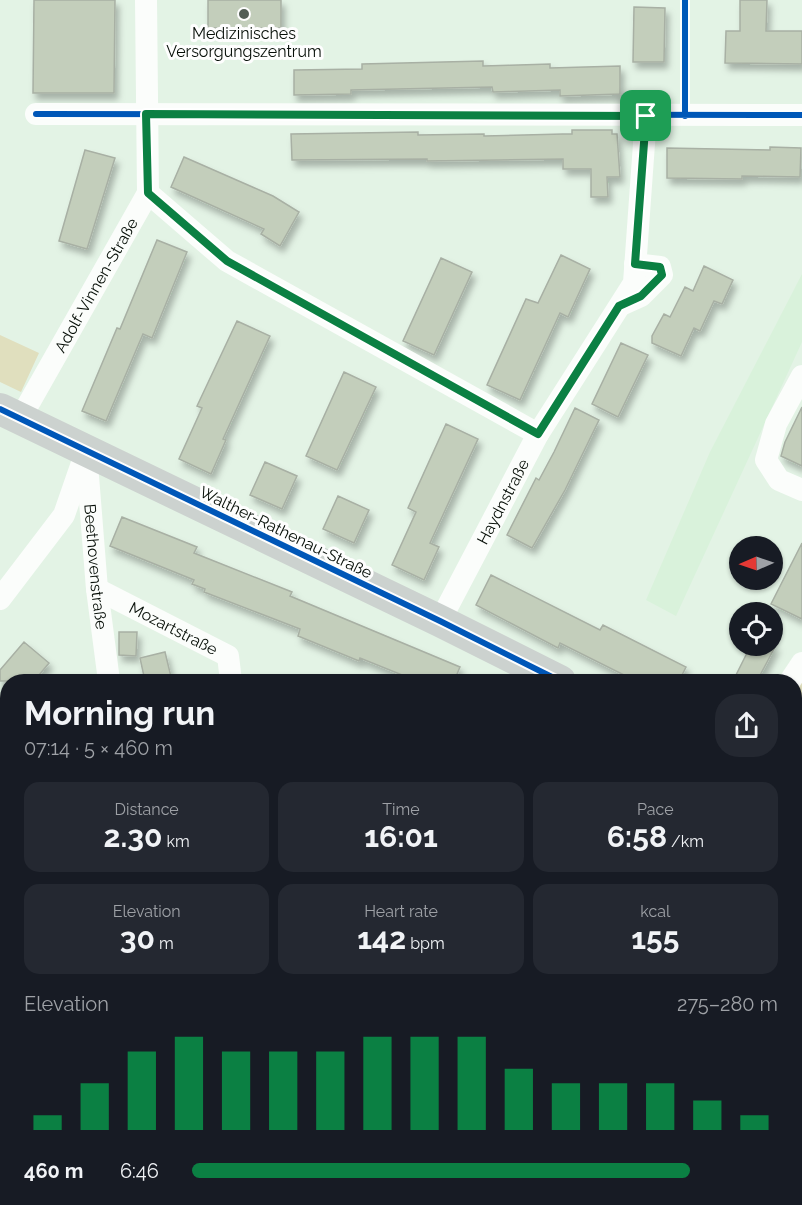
<!DOCTYPE html>
<html lang="en">
<head>
<meta charset="utf-8">
<style>
  :root { --surface:#171b24; --page:#242831; --text:#f1f3f6; --muted:#9ea1a6; --accent:#0b8043 }
  body { margin:0; font-family:Raleway,sans-serif; background:var(--page); color:var(--text); height:100vh; display:flex; flex-direction:column; font-size:22px; white-space:nowrap }
  * { box-sizing:border-box; margin:0 }
  p { font-size:20px; color:var(--muted) }
  .icon { flex:none; width:33px; height:33px; fill:none; stroke:currentColor; stroke-width:2; stroke-linecap:round; stroke-linejoin:round }
  .map { position:relative; flex:1; overflow:hidden }
  .sheet { position:absolute; left:0px; top:674px; width:802px; height:532px; display:flex; flex-direction:column; background:var(--surface); border-radius:24px 24px 0 0; box-shadow:0 2px 4px #0004 }
  .sheet>* { flex:none }
  .needle { width:39px; rotate:268deg }
  .tools { position:absolute; left:729px; top:536px; display:grid; gap:12px }
  .tools a { display:grid; place-items:center; width:54px; height:54px; border-radius:50%; background:var(--surface); box-shadow:0 2px 4px #0004; font-size:30px }
  .pin { position:absolute; display:grid; place-items:center; width:51px; height:51px; color:#fff; margin:-26px; border-radius:12px; box-shadow:0 3px 9px #0006 }
  .round { display:grid; place-items:center; flex:none; width:63px; height:63px; border-radius:24px; background:var(--page) }
  .overview { display:flex; align-items:center; justify-content:space-between; height:102px; padding:0 24px }
  h1 { font-size:33px; font-weight:700; line-height:45px }
  .stats { display:grid; grid-template-columns:repeat(3,1fr); gap:9px; height:102px; padding:6px 24px }
  .stats div { display:grid; align-content:center; border-radius:15px; background:var(--page); text-align:center }
  .stats b { font-size:30px; font-weight:700 }
  .stats small { font-size:16px; font-weight:400 }
  .stats p { font-size:16px }
  .chart { height:168px; padding:12px 24px }
  .chart p { display:flex; justify-content:space-between }
  .chart svg { width:100%; height:108px; margin-top:6px; stroke:var(--accent); stroke-width:6 }
  ul { padding:0 24px; list-style:none; font-size:20px }
  li { display:grid; grid-template-columns:96px 72px 1fr; align-items:center; height:45px }
  li i { height:15px; border-radius:8px; background:var(--accent) }
  .map>svg:first-child { display:block }
  .built { fill:#d9f2db }
  .green { fill:#e0dfbe }
  .building { fill:#c3cebb; stroke:#a8b0a4; stroke-width:1.5; filter:url(#shadow) }
  .lines { fill:none; stroke-linecap:round; stroke-linejoin:round }
  .lane { stroke:#fbfdfb; stroke-width:10 }
  .street { stroke:#fbfdfb; stroke-width:22 }
  .secondary { stroke:#ccd2cf; stroke-width:32 }
  .cycleway-casing { stroke:#fefefe; stroke-width:10 }
  .cycleway { stroke:#0057b8; stroke-width:6 }
  .route-casing { stroke:#fff; stroke-width:12 }
  .route { stroke:#0b8043; stroke-width:8 }
  .poi-dot { fill:#535e55; stroke:#fefefe; stroke-width:2 }
  .labels { text-anchor:middle; stroke-width:6; stroke-linejoin:round; paint-order:stroke }
  .poi-label { font-size:16px; fill:#060e07; stroke:#fefefe }
  .street-label { font-size:16px; fill:#060e07; stroke:#fefefe }
</style>
</head>
<body>
<div class="map">
<svg width="802" height="1205" viewBox="0 0 802 1205">
  <defs>
    <filter id="shadow"><feDropShadow dx="3.5" dy="6" stdDeviation="3" flood-color="#0004"/></filter>
  </defs>
  <rect width="100%" height="100%" fill="#e3f3e5"/>
  <path class="built" d="M802,274v68l-126,274 -30,-16 64,-148z"/>
  <path class="green" d="M0,335l39,18 -18,39 -21,-10z
    M802,667v127l-7,-4v-109z
    M802,1081v124h-71l4,-6 60,-1v-105z
    M7,1179l1,19 718,1 -3,6h-723v-17z"/>
  <path class="building" d="M34,0h81l-1,93h-81z
    M208,0h73v28h-73z
    M740,0h27l-1,31h36v33l-77,-1 1,-32h14z
    M634,7l31,1 -1,54h-31z
    M483,61v5l67,-2v4l70,-2v28l-60,2v-6l-67,2 -1,-5 -141,3v4l-57,1v-25l68,-1v-5z
    M572,130h40v4h5l3,43h-13l1,20h-17v-28h-28v-10l-136,2v-2l-135,1 -1,-26 127,-2v3l66,-1v2l79,-2h9z
    M770,147l31,1 -1,29 -58,-1v3l-75,-1v-30l103,2z
    M85,150l30,8 -28,91 -28,-8z
    M184,157l89,39 26,16 -19,34 -19,-12 3,-5 -93,-42z
    M157,240l30,12 -35,86 -9,-4 -37,87 -24,-10 35,-83 3,1z
    M561,255l29,14 -22,48 -8,-4 -40,87 -33,-15 39,-86 12,4z
    M441,258l31,14 -38,83 -31,-14z
    M704,266l29,14 -11,24 -8,-3 -14,30 -6,-3 -13,28 -29,-13v-7l12,-22 6,3 15,-30 8,4z
    M237,321l33,15 -47,103 3,1 -15,34 -32,-15 23,-51 -5,-2z
    M621,343l27,12 -30,62 -26,-13z
    M344,372l32,15 -39,83 -31,-14z
    M802,407v59l-21,-10 4,-14z
    M575,408l24,12 -34,70 -33,58 -25,-13 29,-57 3,2 15,-28z
    M446,424l32,15 -48,104 9,4 -15,33 -32,-15 24,-53 -8,-4z
    M265,462l32,14 -15,33 -32,-14z
    M338,496l31,14 -15,33 -31,-14z
    M122,517l75,30 -3,6 98,39 -2,4 170,71 -6,14h-37l-57,-23 -1,3 -61,-25 2,-7 -96,-37 1,-3 -13,-5 2,-4 -84,-34z
    M802,543v76l-31,-15z
    M491,575l109,55 3,-5 83,42 -7,14h-43l-76,-38 -2,5 -82,-43z
    M119,632h18l-1,24 -17,-1z
    M24,642l25,21 -15,18h-34v-11z
    M751,645h25l-19,36h-24z
    M165,652l7,29h-27l-5,-23z"/>
  <g class="lines">
    <path class="lane" d="M795,885l7,4
      M795,1064l7,4"/>
    <g class="street">
      <path d="M36,114l766,1"/>
      <path d="M148,193l79,68 311,173"/>
      <path d="M621,305l20,-9 21,-21 -2,-8 -25,-3"/>
      <path d="M802,376l-26,48 -10,36 13,20 23,10"/>
      <path id="s1" d="M20,419l128,-226 -2,-193"/>
      <path id="s2" d="M86,451l11,138 12,92"/>
      <path id="s3" d="M97,589l131,67 3,25"/>
      <path d="M0,599l64,-84 19,-55"/>
      <path id="s4" d="M440,621l98,-187 96,-151 12,-167"/>
      <path d="M790,681l12,-18"/>
      <path d="M0,993l8,-8"/>
      <path d="M795,1089l7,-10"/>
      <path d="M720,1205l5,-7"/>
    </g>
    <path class="secondary" d="M0,409l440,212 120,60
      M795,798l7,3"/>
    <g class="cycleway-casing">
      <path id="cycleway" d="M685,0v116
        M36,114l766,1
        M0,409l440,212 120,60"/>
    </g>
    <use href="#cycleway" class="cycleway"/>
  </g>
  <g class="lines">
    <g class="route-casing">
      <path id="route" d="M146,114l500,2 -11,148 25,3 2,8 -21,21 -22,10 -81,128 -311,-173 -79,-68z"/>
    </g>
    <use href="#route" class="route"/>
  </g>
  <circle class="poi-dot" cx="244" cy="14" r="6"/>
  <g class="labels">
    <g class="poi-label">
      <text x="244" y="39">Medizinisches<tspan x="244" dy="18">Versorgungszentrum</tspan></text>
    </g>
    <g class="street-label">
      <text dy="6" stroke="none"><textPath href="#s1" startOffset="154">Adolf-Vinnen-Straße</textPath></text>
      <text dy="6" stroke="none"><textPath href="#s4" startOffset="135">Haydnstraße</textPath></text>
      <text transform="translate(286 532) rotate(26)" y="6">Walther-Rathenau-Straße</text>
      <text dy="6" stroke="none"><textPath href="#s2" startOffset="116">Beethovenstraße</textPath></text>
      <text dy="6" stroke="none"><textPath href="#s3" startOffset="86">Mozartstraße</textPath></text>
    </g>
  </g>
</svg>
<div class="tools">
<a><svg class="needle" viewBox="-14 -14 28 28"><path d="M0-13l5 13h-10z" fill="#e53935"/><path d="M0 13l5-13h-10z" fill="#9ea1a6"/></svg></a>
<a><svg class="icon" aria-label="locate" viewBox="0 0 24 24"><circle cx="12" cy="12" r="6"/><path d="M12 2v4M12 18v4M2 12h4M18 12h4"/></svg></a>
</div>
<div class="pin" style="left:646px;top:116px;background:#1e9e55"><svg class="icon" aria-label="arrive" viewBox="0 0 24 24"><path d="M6 21V4h12l-3 4 3 4H6"/></svg></div>
<section class="sheet">
<div class="overview"><div><h1>Morning run</h1><p>07:14 · 5 × 460 m</p></div><a class="round"><svg class="icon" aria-label="share" viewBox="0 0 24 24"><path d="M12 15V3M7 8l5-5 5 5M5 13v7h14v-7"/></svg></a></div>
<div class="stats">
<div><p>Distance</p><b>2.30<small> km</small></b></div>
<div><p>Time</p><b>16:01</b></div>
<div><p>Pace</p><b>6:58<small> /km</small></b></div>
</div>
<div class="stats">
<div><p>Elevation</p><b>30<small> m</small></b></div>
<div><p>Heart rate</p><b>142<small> bpm</small></b></div>
<div><p>kcal</p><b>155</b></div>
</div>
<div class="chart"><p><span>Elevation</span>275–280 m</p>
<svg viewBox="0 0 160 44" preserveAspectRatio="none"><path d="M5 44V38M15 44V25M25 44V12M35 44V6M45 44V12M55 44V12M65 44V12M75 44V6M85 44V6M95 44V6M105 44V19M115 44V25M125 44V25M135 44V25M145 44V32M155 44V38"/></svg>
</div>
<ul>
<li><b>460 m</b>6:46<i style="width:85%"></i></li>
</ul>
</section>
</div>
</body>
</html>
